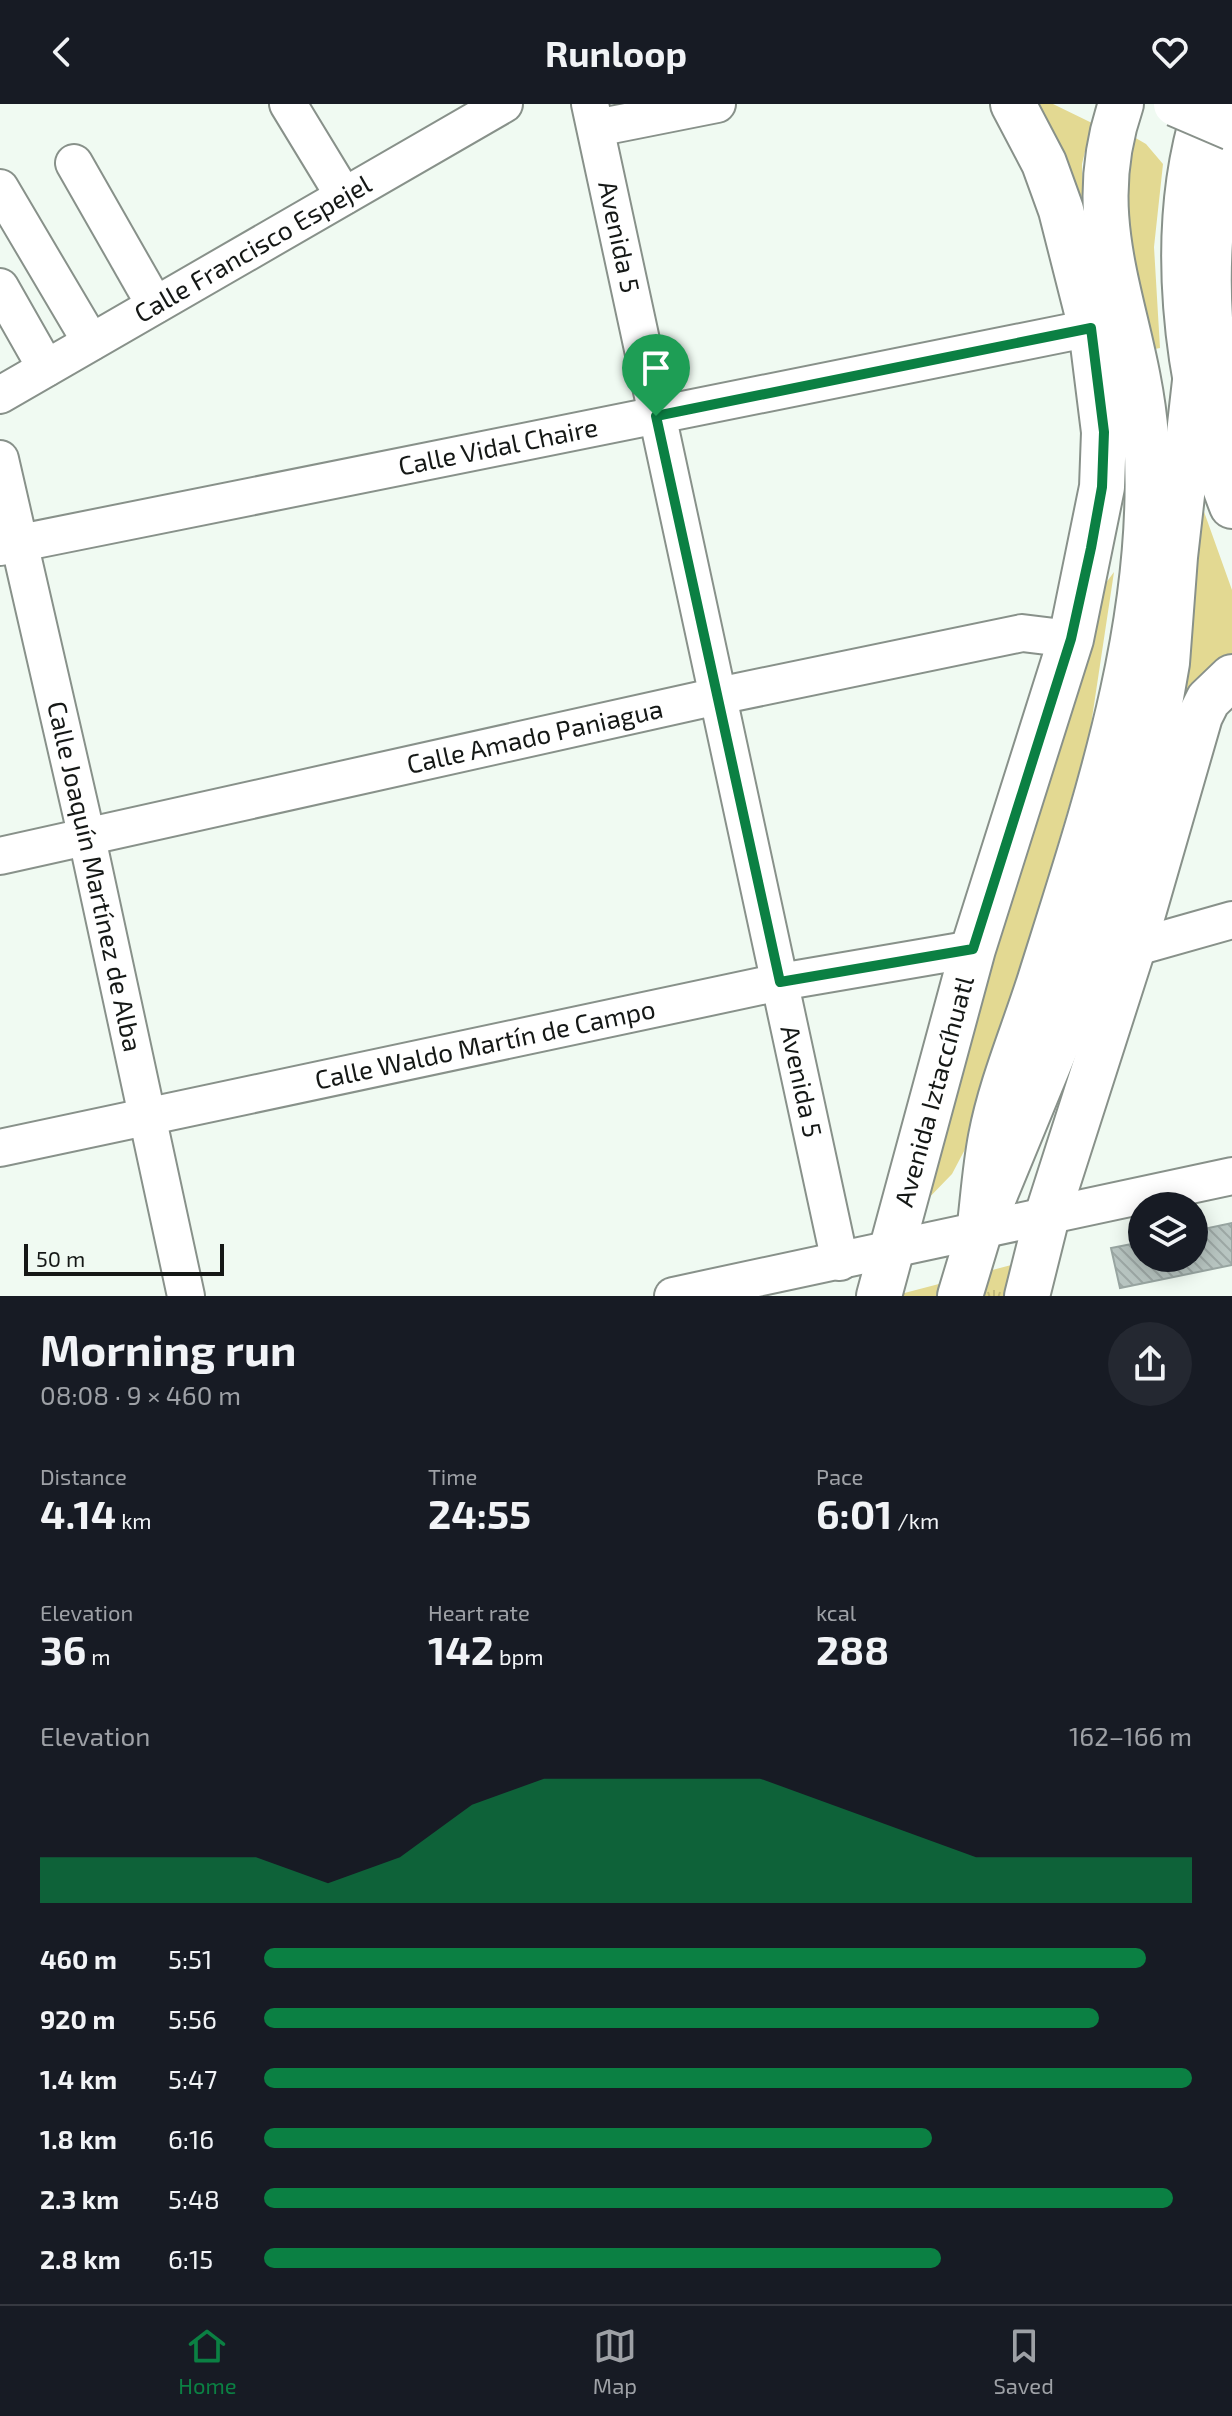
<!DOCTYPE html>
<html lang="en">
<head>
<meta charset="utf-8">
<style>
  :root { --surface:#171b24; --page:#242831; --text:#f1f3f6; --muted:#9ea1a6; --line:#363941; --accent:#0b8043 }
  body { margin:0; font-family:"Exo 2",sans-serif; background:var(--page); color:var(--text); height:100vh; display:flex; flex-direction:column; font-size:30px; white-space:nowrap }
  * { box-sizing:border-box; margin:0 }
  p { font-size:26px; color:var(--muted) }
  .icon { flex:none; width:44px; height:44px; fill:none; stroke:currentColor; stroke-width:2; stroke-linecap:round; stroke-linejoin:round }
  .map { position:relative; height:1192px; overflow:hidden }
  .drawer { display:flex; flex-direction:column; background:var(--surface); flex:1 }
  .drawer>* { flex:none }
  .buttons { position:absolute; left:1128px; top:1088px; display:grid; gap:16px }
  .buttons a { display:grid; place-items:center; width:80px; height:80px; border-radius:50%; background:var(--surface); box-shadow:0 4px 20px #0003; font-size:40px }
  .scale { position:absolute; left:24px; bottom:20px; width:200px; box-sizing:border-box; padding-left:8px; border:4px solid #151816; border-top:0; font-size:22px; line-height:28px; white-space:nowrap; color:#151816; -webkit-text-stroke:6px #f0faf2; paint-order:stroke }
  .pin { position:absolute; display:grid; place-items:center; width:68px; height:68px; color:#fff; margin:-82px -34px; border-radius:50% 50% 50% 0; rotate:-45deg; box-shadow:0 0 8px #0007 }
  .pin .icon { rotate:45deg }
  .round { display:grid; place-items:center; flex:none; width:84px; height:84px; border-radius:42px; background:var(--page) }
  .summary { display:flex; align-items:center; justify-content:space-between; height:136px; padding:0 40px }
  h1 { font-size:44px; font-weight:700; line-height:60px }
  .figures { display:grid; grid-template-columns:repeat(3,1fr); gap:12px; height:136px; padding:8px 40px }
  .figures div { display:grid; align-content:center }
  .figures b { font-size:40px; font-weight:700 }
  .figures small { font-size:22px; font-weight:400 }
  .figures p { font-size:22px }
  .chart { height:224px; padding:16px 40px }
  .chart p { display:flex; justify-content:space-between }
  .chart svg { width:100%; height:144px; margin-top:8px; fill:var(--accent); opacity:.7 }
  ul { padding:0 40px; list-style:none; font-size:26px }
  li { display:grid; grid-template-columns:128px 96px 1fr; align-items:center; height:60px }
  li i { height:20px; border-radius:10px; background:var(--accent) }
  header { display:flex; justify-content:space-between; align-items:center; height:104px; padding:0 40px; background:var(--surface); font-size:36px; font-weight:700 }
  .dock { display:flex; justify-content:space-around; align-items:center; height:112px; border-top:2px solid var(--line); background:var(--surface); font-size:22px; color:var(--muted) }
  .dock a { display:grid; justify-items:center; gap:4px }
  .dock .current { color:var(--accent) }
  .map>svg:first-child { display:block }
  .grass { fill:url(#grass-tufts) }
  .garden { fill:#e3d992 }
  .building { fill:url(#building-back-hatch); stroke:#98a5a1; stroke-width:2 }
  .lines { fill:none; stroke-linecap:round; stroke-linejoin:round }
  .minor-casing { stroke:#88918a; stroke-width:40 }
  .major-casing { stroke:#88918a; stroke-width:48 }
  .minor { stroke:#fff; stroke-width:36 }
  .major { stroke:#fff; stroke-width:44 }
  .highway-bridge-casing { stroke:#88918a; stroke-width:48; stroke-linecap:butt }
  .highway-bridge { stroke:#fff; stroke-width:44 }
  .route-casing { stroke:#fff; stroke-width:16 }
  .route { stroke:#0b8043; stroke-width:10 }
  .labels { text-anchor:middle; stroke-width:6; stroke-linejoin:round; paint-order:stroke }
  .street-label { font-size:26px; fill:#151816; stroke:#f0faf2 }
</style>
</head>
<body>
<header><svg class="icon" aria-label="back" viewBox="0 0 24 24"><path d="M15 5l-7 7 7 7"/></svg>Runloop<svg class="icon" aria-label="heart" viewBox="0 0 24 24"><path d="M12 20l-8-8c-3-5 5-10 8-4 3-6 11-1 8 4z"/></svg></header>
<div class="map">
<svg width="1232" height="1192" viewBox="0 0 1232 1192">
  <defs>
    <pattern id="grass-tufts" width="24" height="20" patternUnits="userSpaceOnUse" patternTransform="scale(2)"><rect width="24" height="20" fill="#e3d992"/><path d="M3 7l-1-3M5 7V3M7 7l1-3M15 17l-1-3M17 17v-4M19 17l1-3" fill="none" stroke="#c2ba7d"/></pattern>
    <pattern id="building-back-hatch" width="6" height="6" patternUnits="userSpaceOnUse" patternTransform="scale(2)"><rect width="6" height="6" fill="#b8c5c1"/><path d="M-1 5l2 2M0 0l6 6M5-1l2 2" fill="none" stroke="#9da8a5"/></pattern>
  </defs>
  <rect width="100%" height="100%" fill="#f0faf2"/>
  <path class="grass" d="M1019,1159l-9,33h-118h1z"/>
  <path class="garden" d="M1025,0h28l39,19 -10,41 1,44z
    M1127,29l19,11 17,20 -9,83 6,101 -15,3 -24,-150z
    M1193,377l39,109v69l-62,71z
    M1114,468l-25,166 -117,398 -20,38 -30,31 178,-614z"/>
  <path class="building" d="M1232,1119v42l-112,23 -9,-40 31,-6v16h52v-27z"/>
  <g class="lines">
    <g class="minor-casing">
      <g id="minor">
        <path d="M288,0l56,92"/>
        <path id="s1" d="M590,0l250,1158"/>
        <path d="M1232,18c-23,99 -28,203 0,302"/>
        <path d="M596,24l121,-24"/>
        <path d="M74,59l81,142"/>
        <path d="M0,84l91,154"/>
        <path d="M0,183l46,81"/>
        <path id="s2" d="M0,291l504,-291"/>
        <path id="s3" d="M0,355l87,379 99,458"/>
        <path id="s4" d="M0,443l1091,-219"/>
        <path id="s5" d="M0,752l718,-160 304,-63 49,6"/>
        <path d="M1133,844l99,-28"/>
        <path id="s6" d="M0,1044l780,-166 193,-33"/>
        <path d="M673,1192l559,-120"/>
      </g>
    </g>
    <g class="major-casing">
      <g id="major">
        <path d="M1207,0c-41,123 -23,283 25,402"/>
        <path d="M979,1129c4,-32 6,-65 12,-96 10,-53 33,-106 49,-157 54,-172 119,-360 106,-543 -9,-121 -68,-209 -25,-333"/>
        <path id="s7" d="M879,1192l94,-347 98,-310 31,-152 2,-55 -13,-104 -30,-118 -17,-47 -31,-59"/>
        <path d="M960,1192l19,-63 99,-240 76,-256 13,-74 8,-106 20,-176"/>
        <path d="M1027,1192l20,-80 86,-268 67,-232 8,-16 24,-23"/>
      </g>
    </g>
    <use href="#minor" class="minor"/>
    <use href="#major" class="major"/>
    <g class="highway-bridge-casing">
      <path id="highway-bridge" d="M1176,0l56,24"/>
    </g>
    <use href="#highway-bridge" class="highway-bridge"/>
  </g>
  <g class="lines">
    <g class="route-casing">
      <path id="route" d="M1091,224l13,104 -2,55 -11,61 -20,91 -98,310 -193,33 -124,-566z"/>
    </g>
    <use href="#route" class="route"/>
  </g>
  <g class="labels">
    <g class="street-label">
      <text dy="9" stroke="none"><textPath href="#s1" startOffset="136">Avenida 5</textPath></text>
      <text dy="9" stroke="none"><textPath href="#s2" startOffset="292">Calle Francisco Espejel</textPath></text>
      <text dy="9" stroke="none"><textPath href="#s4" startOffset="508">Calle Vidal Chaire</textPath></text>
      <text dy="9" stroke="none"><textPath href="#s5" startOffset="548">Calle Amado Paniagua</textPath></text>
      <text dy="9" stroke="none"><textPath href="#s3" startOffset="428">Calle Joaquín Martínez de Alba</textPath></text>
      <text dy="9" stroke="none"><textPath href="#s6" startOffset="496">Calle Waldo Martín de Campo</textPath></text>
      <text dy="9" stroke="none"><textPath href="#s1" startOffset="1000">Avenida 5</textPath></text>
      <text dy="9" stroke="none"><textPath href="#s7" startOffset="212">Avenida Iztaccíhuatl</textPath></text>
    </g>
  </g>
</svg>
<div class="buttons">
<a><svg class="icon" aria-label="layers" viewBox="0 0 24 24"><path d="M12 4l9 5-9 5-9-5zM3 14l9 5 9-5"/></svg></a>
</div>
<div class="scale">50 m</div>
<div class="pin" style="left:656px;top:312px;background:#1e9e55"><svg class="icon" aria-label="arrive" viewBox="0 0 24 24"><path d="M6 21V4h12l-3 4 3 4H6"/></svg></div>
</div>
<section class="drawer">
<div class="summary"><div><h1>Morning run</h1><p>08:08 · 9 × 460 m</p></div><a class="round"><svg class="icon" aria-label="share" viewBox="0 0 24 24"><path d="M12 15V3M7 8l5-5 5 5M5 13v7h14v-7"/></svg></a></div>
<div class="figures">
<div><p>Distance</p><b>4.14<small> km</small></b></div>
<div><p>Time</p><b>24:55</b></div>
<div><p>Pace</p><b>6:01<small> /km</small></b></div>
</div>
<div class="figures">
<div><p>Elevation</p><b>36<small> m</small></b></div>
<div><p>Heart rate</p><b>142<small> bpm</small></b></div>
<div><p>kcal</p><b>288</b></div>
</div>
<div class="chart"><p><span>Elevation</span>162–166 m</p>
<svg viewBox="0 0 160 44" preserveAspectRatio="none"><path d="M0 44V30L10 30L20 30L30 30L40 38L50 30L60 14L70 6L80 6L90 6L100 6L110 14L120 22L130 30L140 30L150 30L160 30V44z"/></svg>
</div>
<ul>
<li><b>460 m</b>5:51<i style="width:95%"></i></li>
<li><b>920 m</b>5:56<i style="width:90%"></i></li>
<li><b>1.4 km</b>5:47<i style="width:100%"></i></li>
<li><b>1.8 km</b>6:16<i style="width:72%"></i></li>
<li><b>2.3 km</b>5:48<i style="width:98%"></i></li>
<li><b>2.8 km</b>6:15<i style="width:73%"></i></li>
</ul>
</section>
<nav class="dock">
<a class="current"><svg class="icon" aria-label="home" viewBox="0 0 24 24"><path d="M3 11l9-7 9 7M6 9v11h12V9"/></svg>Home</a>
<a><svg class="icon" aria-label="map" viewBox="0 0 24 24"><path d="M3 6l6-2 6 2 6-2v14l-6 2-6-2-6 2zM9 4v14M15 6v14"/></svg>Map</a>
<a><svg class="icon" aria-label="saved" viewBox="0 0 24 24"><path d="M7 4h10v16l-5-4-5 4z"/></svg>Saved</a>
</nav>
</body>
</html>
